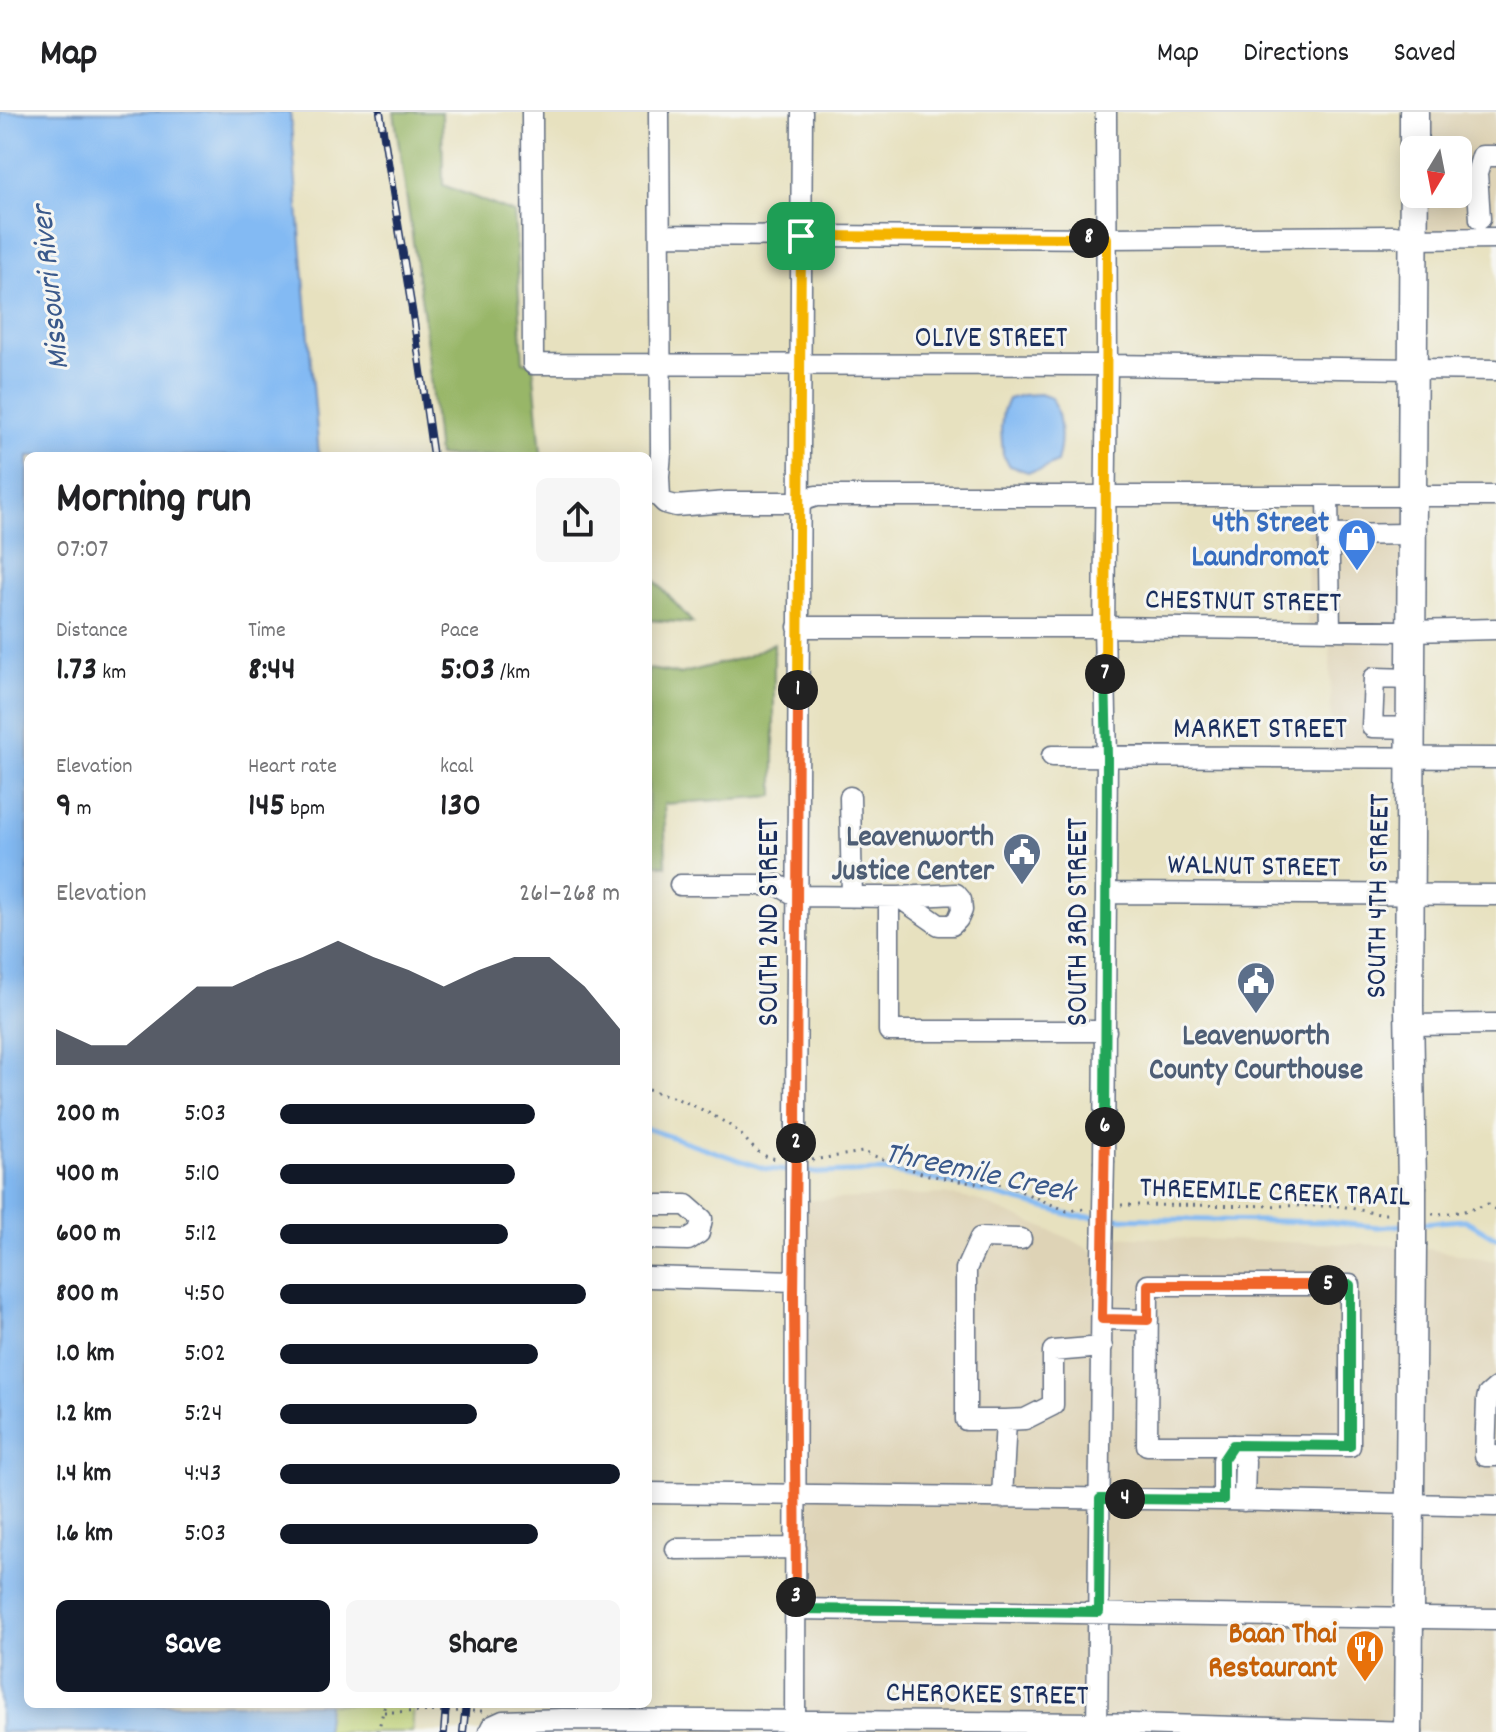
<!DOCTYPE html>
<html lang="en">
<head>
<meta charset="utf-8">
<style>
  :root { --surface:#fff; --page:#f6f6f6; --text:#202124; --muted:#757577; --line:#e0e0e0; --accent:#111827 }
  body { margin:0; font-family:Dekko,sans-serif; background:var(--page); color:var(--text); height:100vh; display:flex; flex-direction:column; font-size:30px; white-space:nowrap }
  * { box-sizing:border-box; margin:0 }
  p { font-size:26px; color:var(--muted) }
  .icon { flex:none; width:44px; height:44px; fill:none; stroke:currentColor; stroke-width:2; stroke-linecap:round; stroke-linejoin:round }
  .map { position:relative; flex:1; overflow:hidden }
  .side { position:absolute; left:24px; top:340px; width:628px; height:1256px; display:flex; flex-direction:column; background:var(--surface); border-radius:12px; box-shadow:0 4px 20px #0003 }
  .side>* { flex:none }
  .needle { width:52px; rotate:190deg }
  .buttons { position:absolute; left:1400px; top:24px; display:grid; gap:16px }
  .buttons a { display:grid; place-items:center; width:72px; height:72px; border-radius:12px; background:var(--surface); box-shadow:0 4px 20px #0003; font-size:40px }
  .pin { position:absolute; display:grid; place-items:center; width:68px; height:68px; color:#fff; margin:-34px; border-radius:16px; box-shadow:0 4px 12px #0006 }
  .km { position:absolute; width:40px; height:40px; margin:-20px; border-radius:50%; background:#222; color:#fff; font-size:22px; line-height:40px; text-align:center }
  .round { display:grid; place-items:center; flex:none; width:84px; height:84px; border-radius:12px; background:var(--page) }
  .summary { display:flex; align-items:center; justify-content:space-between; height:136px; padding:0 32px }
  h1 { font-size:44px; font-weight:800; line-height:60px }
  .figures { display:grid; grid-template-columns:repeat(3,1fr); gap:12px; height:136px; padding:8px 32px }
  .figures div { display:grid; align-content:center }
  .figures b { font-size:34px; font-weight:800 }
  .figures small { font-size:22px; font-weight:400 }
  .figures p { font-size:22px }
  .chart { height:224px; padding:16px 32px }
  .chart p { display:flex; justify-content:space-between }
  .chart svg { width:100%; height:144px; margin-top:8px; fill:var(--accent); opacity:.7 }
  .action { display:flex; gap:16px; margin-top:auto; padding:16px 32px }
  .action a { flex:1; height:92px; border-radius:12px; background:var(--accent); color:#fff; font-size:32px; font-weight:800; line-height:92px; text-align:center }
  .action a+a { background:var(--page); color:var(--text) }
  ul { padding:0 32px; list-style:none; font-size:26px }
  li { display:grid; grid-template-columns:128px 96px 1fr; align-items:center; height:60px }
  li i { height:20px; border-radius:10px; background:var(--accent) }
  header { display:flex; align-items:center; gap:48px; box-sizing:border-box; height:112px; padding:0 40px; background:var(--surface); border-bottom:2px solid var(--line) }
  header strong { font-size:38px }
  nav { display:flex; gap:44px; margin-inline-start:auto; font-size:28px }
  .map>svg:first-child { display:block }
  .built { fill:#ded3b6 }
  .green { fill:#c1d477; stroke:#6e826a; stroke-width:2 }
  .forest { fill:#98b668; stroke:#5a7263; stroke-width:2 }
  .water { fill:#83baf3; stroke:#4f74a8; stroke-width:2 }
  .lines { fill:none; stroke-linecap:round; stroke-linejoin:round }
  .stream { stroke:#83baf3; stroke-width:5 }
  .minor-casing { stroke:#626d80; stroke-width:23 }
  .highway-casing { stroke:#626d80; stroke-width:31 }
  .path { stroke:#626d80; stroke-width:3; stroke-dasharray:2 6; stroke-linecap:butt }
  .minor { stroke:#fff; stroke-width:20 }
  .highway { stroke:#fff; stroke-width:28 }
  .rail-casing { stroke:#1b2f5e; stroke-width:8 }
  .rail { stroke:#f6f6f2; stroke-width:5; stroke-dasharray:15; stroke-linecap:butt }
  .minor-bridge-casing { stroke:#626d80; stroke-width:23; stroke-linecap:butt }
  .highway-bridge-casing { stroke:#626d80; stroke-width:31; stroke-linecap:butt }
  .minor-bridge { stroke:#fff; stroke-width:20 }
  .highway-bridge { stroke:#fff; stroke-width:28 }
  .split-1-casing { stroke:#fff; stroke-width:16 }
  .split-2-casing { stroke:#fff; stroke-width:16 }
  .split-3-casing { stroke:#fff; stroke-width:16 }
  .split-4-casing { stroke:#fff; stroke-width:16 }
  .split-5-casing { stroke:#fff; stroke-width:16 }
  .split-6-casing { stroke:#fff; stroke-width:16 }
  .split-7-casing { stroke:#fff; stroke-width:16 }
  .split-8-casing { stroke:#fff; stroke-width:16 }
  .split-9-casing { stroke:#fff; stroke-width:16 }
  .split-1 { stroke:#f5b400; stroke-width:10 }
  .split-2 { stroke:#f0652b; stroke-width:10 }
  .split-3 { stroke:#f0652b; stroke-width:10 }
  .split-4 { stroke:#22a559; stroke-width:10 }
  .split-5 { stroke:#22a559; stroke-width:10 }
  .split-6 { stroke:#f0652b; stroke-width:10 }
  .split-7 { stroke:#22a559; stroke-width:10 }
  .split-8 { stroke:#f5b400; stroke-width:10 }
  .split-9 { stroke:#f5b400; stroke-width:10 }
  .labels { text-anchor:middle; stroke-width:6; stroke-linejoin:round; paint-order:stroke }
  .street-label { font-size:30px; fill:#1b2f5e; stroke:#f6f6f2 }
  .shop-label { font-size:30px; font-weight:bold; fill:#366cbe; stroke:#f6f6f2; text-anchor:end }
  .service-label { font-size:30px; font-weight:bold; fill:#4e5e75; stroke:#f6f6f2; text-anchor:end }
  .food-label { font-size:30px; font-weight:bold; fill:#c56008; stroke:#f6f6f2; text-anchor:end }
  .water-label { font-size:32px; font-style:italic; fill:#3a598b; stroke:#f6f6f2 }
</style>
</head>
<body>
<header>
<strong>Map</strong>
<nav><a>Map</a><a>Directions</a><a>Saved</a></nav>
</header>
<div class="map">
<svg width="1496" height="1620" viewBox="0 0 1496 1620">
  <rect width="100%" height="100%" fill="#f6f6f2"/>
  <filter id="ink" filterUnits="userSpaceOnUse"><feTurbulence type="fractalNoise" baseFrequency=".0125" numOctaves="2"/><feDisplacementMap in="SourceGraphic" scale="16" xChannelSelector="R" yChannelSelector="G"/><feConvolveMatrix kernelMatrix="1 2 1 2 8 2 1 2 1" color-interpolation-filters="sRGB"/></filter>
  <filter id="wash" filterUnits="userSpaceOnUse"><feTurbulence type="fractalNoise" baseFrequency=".006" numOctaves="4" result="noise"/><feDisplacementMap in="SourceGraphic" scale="32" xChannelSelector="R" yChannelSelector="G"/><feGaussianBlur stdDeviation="1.8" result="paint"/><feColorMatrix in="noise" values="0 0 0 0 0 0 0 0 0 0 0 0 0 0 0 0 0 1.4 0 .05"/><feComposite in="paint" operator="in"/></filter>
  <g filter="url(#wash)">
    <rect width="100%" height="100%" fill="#e7e1bf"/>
    <path class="built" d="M1414,0h82v122l-82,-1v-39h44v-44h-44z
      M1308,384h104v261h-81l-1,-126 -23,-1z
      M944,1082l32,6 95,39 31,18 1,-21 309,10 84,15v471h-934v-13l234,1v-519z"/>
    <path class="green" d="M328,1592h86l-2,28h-87z"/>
    <path class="forest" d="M394,0h48l1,73 71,28 9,149 10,2 8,89 3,3h-106l-14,-139z
      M648,461l45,50 -45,-3z
      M774,531v153l-110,8 2,62 -18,-4v-193l32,5 66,-17z"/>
    <path class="water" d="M0,0h290l29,344h-291v1248h300l-3,28h-325z
      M1040,282l12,4c10,21 11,42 5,64l-16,8 -13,2 -18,-6 -7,-11 -2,-26 2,-18 5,-12 15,-4z"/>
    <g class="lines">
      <path class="stream" d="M648,1017l118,40 24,2
        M800,1059l19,2 65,-2 67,12 124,33 22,1
        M1107,1106l220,4 51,5 26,-2
        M1422,1111l43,-3 31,18"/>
    </g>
  </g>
  <g filter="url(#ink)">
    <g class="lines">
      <g class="minor-casing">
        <path id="minor" d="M532,0l1,252 574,1 389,5
          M659,0l2,341 -2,24 1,21 5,5 11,3 51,-4h71l18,-6h680
          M1480,107l-3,-46 5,-17h14
          M660,123l447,3 287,-2 19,3 83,-1
          M1328,384l2,134
          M1329,423l83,-1
          M798,515h306l307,4 85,-2
          M1411,567l-37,-1 -2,49 40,1
          M1052,644l444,2
          M850,685l2,100
          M680,773h98l19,11 102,1 40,28h13l6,-6 4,-9 -1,-10 -5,-6 -57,3
          M1107,781l389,2
          M889,785v134h217
          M1409,913l87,-1
          M796,1012l6,-1012
          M1104,1049l3,-404 -3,-130 3,-262 -1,-253
          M648,1093h38l16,14 -3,14 -11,7 -40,-1
          M648,1165l147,4
          M1102,1207l46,1
          M1496,1276l-8,7 -1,5 -2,56h11
          M1006,1308l19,-1 28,-14v-54l49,-4
          M1233,1333l117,1v-161h-202l-1,160h86l12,16 -1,40
          M648,1381l575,7 273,6
          M1002,1386l4,-78h-40v-151l14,-31 41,1
          M1223,1388v-40l10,-15
          M676,1437l120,-1
          M796,1497l700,10
          M489,1620l3,-6 11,-5 59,-2 535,4 315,9
          M795,1620l1,-531
          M1097,1620l5,-474"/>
      </g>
      <g class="highway-casing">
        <path id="highway" d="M1414,38v-38
          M1412,1074l-3,-180 5,-849
          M1408,1620l4,-486"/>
      </g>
      <path class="path" d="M648,978c27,6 58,20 81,35 20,12 24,33 51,34
        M812,1048l51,-8 61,22 40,8 42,3 61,26 18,-2
        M1121,1093l220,1 38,8h13
        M1432,1102c20,0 37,-3 56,-10l8,6
        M384,1600l100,-1
        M378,1620l7,-28"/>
      <use href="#minor" class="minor"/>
      <use href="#highway" class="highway"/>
      <g class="rail-casing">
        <path id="rail" d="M380,0l34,210 19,134
          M444,1620l2,-28
          M463,1620l3,-28"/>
      </g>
      <use href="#rail" class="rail"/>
      <g class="minor-bridge-casing">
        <path id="minor-bridge" d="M796,1089v-77
          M1102,1146l2,-97"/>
      </g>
      <g class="highway-bridge-casing">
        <path id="highway-bridge" d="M1412,1134v-60"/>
      </g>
      <use href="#minor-bridge" class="minor-bridge"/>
      <use href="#highway-bridge" class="highway-bridge"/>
    </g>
  </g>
  <g class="lines" filter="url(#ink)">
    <g class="split-1-casing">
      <path id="split-1" d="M798,578l3,-454"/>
    </g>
    <g class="split-2-casing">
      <path id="split-2" d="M796,1031l2,-453"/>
    </g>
    <g class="split-3-casing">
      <path id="split-3" d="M796,1485l-2,-301 2,-153"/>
    </g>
    <g class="split-4-casing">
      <path id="split-4" d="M796,1485v12l303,3 1,-113h25"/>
    </g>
    <g class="split-5-casing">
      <path id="split-5" d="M1125,1387l98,1v-40l10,-15 117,1v-161h-22"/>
    </g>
    <g class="split-6-casing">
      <path id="split-6" d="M1105,1015l-3,192 46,1v-35h180"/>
    </g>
    <g class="split-7-casing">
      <path id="split-7" d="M1105,1015l2,-370 -2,-83"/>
    </g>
    <g class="split-8-casing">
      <path id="split-8" d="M1089,126h18l-2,436"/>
    </g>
    <g class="split-9-casing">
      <path id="split-9" d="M801,124l288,2"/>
    </g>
    <use href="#split-1" class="split-1"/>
    <use href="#split-2" class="split-2"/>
    <use href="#split-3" class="split-3"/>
    <use href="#split-4" class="split-4"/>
    <use href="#split-5" class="split-5"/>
    <use href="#split-6" class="split-6"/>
    <use href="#split-7" class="split-7"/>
    <use href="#split-8" class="split-8"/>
    <use href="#split-9" class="split-9"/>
  </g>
  <defs>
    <g id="shop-pin" transform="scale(2)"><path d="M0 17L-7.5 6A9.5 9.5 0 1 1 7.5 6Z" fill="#3f7fe0" stroke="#f6f6f2"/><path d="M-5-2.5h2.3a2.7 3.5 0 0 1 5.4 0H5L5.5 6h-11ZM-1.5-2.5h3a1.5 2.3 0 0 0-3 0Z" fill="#fff"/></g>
    <g id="civic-pin" transform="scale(2)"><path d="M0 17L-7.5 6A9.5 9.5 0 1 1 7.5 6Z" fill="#5c6f8a" stroke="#f6f6f2"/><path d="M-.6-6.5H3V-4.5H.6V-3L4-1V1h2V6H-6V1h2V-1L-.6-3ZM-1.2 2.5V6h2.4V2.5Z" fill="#fff"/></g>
    <g id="restaurant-pin" transform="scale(2)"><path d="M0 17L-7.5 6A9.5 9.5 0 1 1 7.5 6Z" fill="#e8710a" stroke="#f6f6f2"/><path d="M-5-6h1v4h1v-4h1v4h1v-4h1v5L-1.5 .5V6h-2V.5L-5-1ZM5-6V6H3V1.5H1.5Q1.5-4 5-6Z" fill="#fff"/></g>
  </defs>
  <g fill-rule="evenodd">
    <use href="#shop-pin" x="1357" y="426"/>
    <use href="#civic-pin" x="1022" y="740"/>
    <use href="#civic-pin" x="1256" y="869"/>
    <use href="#restaurant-pin" x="1365" y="1537"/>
  </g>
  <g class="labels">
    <g class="street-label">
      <text x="991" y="234">OLIVE STREET</text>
      <text transform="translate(1243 487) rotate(1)" y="10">CHESTNUT STREET</text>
      <text x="1260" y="625">MARKET STREET</text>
      <text transform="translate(1254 752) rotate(1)" y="10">WALNUT STREET</text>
      <text transform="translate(1376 784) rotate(-89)" y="10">SOUTH 4TH STREET</text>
      <text transform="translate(767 810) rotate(-90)" y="10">SOUTH 2ND STREET</text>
      <text transform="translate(1076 810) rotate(-90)" y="10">SOUTH 3RD STREET</text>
      <text transform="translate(1275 1078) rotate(2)" y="10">THREEMILE CREEK TRAIL</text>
      <text transform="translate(987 1580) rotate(1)" y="10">CHEROKEE STREET</text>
    </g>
    <g class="shop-label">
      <text x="1329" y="419">4th Street<tspan x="1329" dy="34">Laundromat</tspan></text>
    </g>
    <g class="service-label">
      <text x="994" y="733">Leavenworth<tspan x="994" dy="34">Justice Center</tspan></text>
      <text x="1256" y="932" text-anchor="middle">Leavenworth<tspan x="1256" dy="34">County Courthouse</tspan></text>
    </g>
    <g class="food-label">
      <text x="1337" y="1530">Baan Thai<tspan x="1337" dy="34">Restaurant</tspan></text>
    </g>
    <g class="water-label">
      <text transform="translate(48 176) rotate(-96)" y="11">Missouri River</text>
      <text transform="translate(980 1058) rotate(12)" y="11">Threemile Creek</text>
    </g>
  </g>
</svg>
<div class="buttons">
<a><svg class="needle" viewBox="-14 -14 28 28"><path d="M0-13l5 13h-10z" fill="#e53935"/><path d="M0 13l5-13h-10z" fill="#757577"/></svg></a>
</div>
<div class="pin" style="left:801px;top:124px;background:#1e9e55"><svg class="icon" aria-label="arrive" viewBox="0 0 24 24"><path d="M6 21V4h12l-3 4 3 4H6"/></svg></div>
<b class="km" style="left:798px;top:578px">1</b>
<b class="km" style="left:796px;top:1031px">2</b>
<b class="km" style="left:796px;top:1485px">3</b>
<b class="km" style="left:1125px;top:1387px">4</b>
<b class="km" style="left:1328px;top:1173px">5</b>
<b class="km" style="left:1105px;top:1015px">6</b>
<b class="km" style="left:1105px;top:562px">7</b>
<b class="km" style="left:1089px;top:126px">8</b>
<section class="side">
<div class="summary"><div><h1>Morning run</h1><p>07:07</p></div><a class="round"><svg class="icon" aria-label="share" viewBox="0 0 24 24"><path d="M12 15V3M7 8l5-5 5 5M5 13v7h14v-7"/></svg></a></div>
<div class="figures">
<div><p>Distance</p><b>1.73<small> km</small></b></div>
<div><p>Time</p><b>8:44</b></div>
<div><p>Pace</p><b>5:03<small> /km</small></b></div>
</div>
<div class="figures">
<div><p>Elevation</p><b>9<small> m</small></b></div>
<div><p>Heart rate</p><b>145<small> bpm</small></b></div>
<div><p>kcal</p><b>130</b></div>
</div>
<div class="chart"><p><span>Elevation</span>261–268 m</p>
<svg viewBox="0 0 160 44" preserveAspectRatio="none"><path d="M0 44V33L10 38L20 38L30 29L40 20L50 20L60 15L70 11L80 6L90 11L100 15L110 20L120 15L130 11L140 11L150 20L160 33V44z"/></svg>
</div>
<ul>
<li><b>200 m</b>5:03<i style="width:75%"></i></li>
<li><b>400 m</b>5:10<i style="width:69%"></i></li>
<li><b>600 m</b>5:12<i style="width:67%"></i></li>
<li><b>800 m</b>4:50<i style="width:90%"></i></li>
<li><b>1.0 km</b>5:02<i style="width:76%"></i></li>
<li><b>1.2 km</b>5:24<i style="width:58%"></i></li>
<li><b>1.4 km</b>4:43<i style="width:100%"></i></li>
<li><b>1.6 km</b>5:03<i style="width:76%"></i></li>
</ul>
<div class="action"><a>Save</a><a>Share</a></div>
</section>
</div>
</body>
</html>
